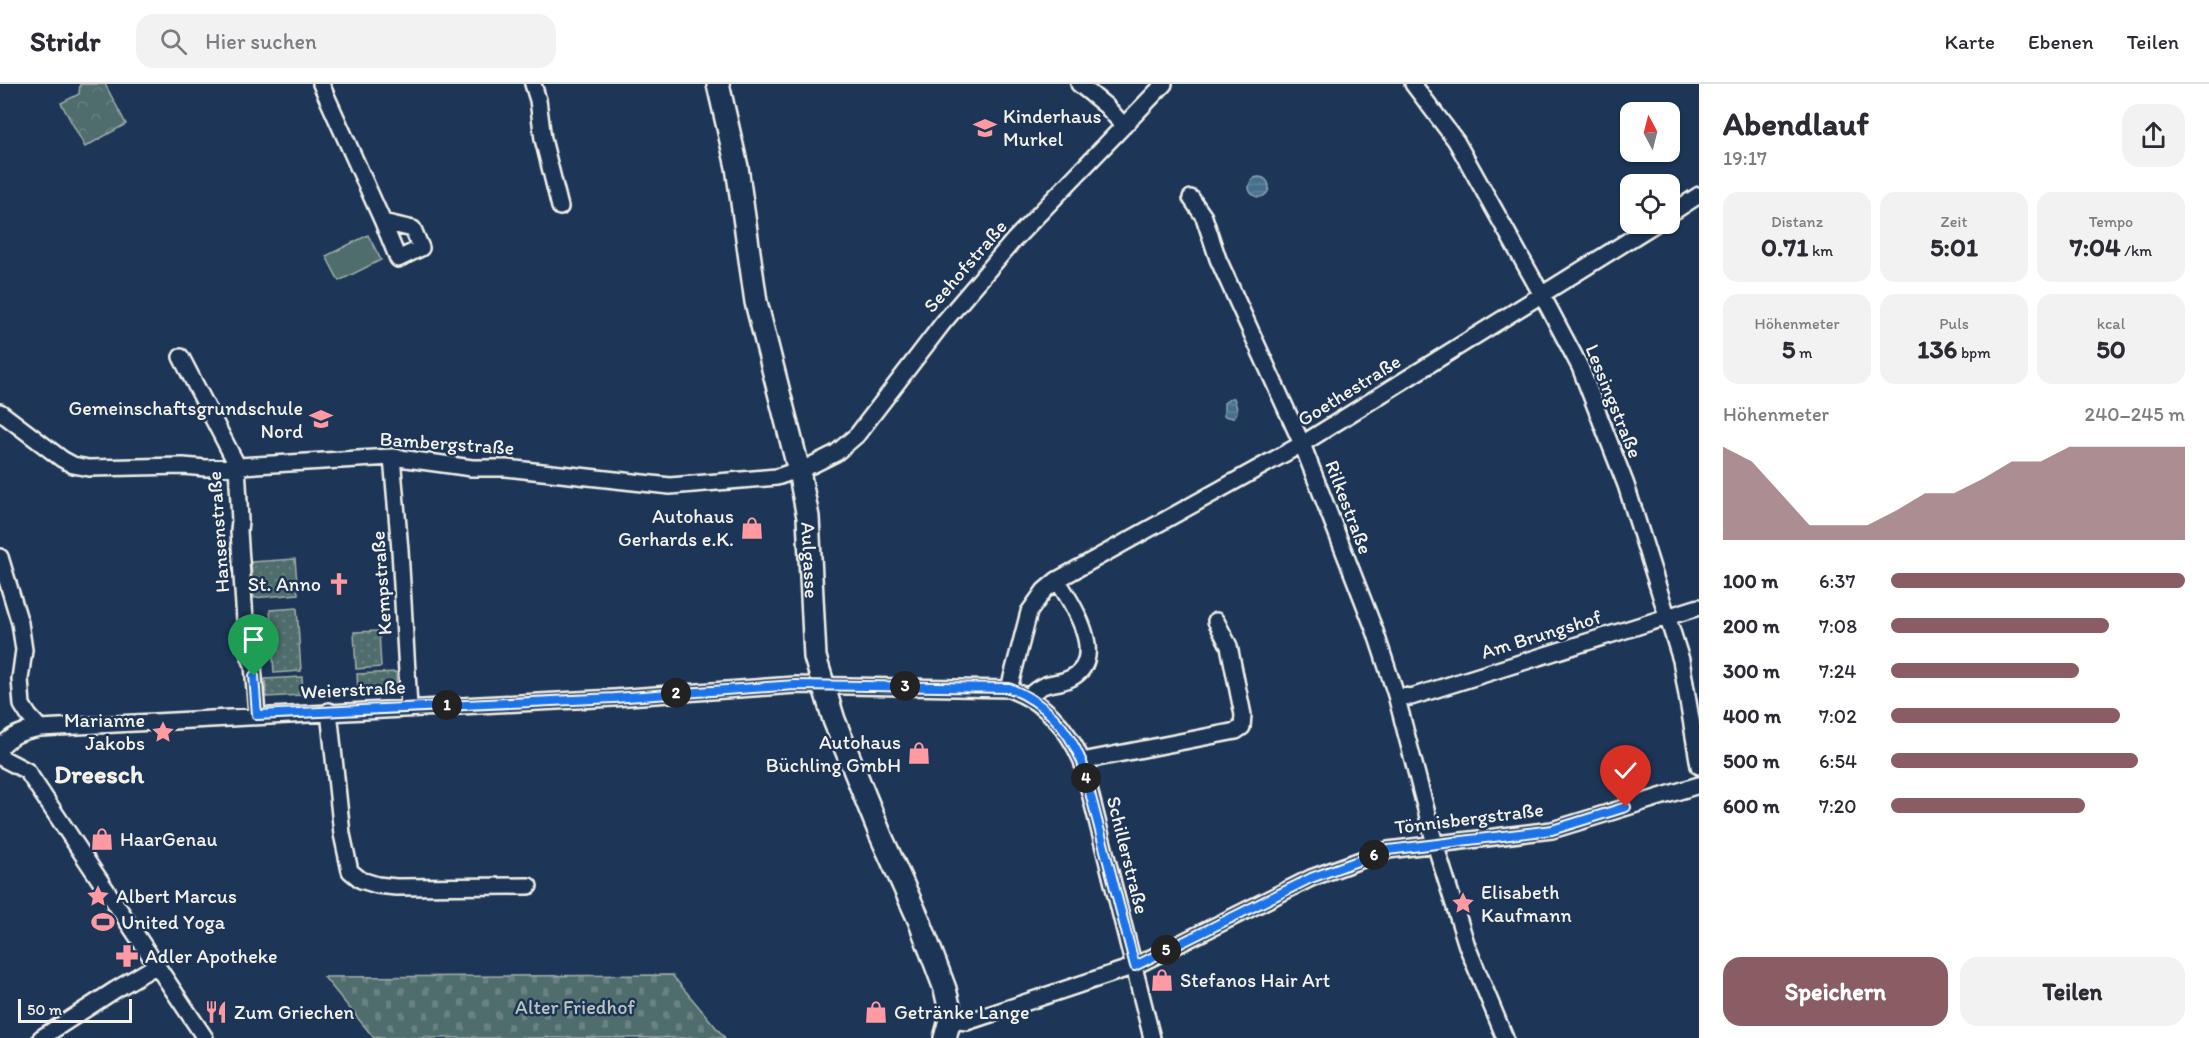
<!DOCTYPE html>
<html lang="de">
<head>
<meta charset="utf-8">
<style>
  :root { --surface:#fff; --page:#f2f2f3; --text:#2b2b33; --muted:#7c7c81; --line:#e1e1e2; --accent:#8a5d65 }
  body { margin:0; font-family:Itim,sans-serif; background:var(--page); color:var(--text); height:100vh; display:flex; flex-direction:column; font-size:22px; white-space:nowrap }
  * { box-sizing:border-box; margin:0 }
  p { font-size:20px; color:var(--muted) }
  .icon { flex:none; width:33px; height:33px; fill:none; stroke:currentColor; stroke-width:2; stroke-linecap:round; stroke-linejoin:round }
  .map { position:relative; flex:1; overflow:hidden }
  .panel { display:flex; flex-direction:column; background:var(--surface); width:510px }
  .panel>* { flex:none }
  .needle { width:39px; rotate:353deg }
  .tools { position:absolute; left:1620px; top:18px; display:grid; gap:12px }
  .tools a { display:grid; place-items:center; width:60px; height:60px; border-radius:12px; background:var(--surface); box-shadow:0 2px 4px #0004; font-size:30px }
  .scale { position:absolute; left:18px; bottom:15px; width:114px; box-sizing:border-box; padding-left:6px; border:3px solid #f4f1e8; border-top:0; font-size:16px; line-height:21px; white-space:nowrap; color:#f4f1e8; -webkit-text-stroke:4px #1d3557; paint-order:stroke }
  .pin { position:absolute; display:grid; place-items:center; width:51px; height:51px; color:#fff; margin:-62px -26px; border-radius:50% 50% 50% 0; rotate:-45deg; box-shadow:0 0 6px #0007 }
  .pin .icon { rotate:45deg }
  .km { position:absolute; width:30px; height:30px; margin:-15px; border-radius:50%; background:#222; color:#fff; font-size:16px; line-height:30px; text-align:center }
  .round { display:grid; place-items:center; flex:none; width:63px; height:63px; border-radius:18px; background:var(--page) }
  .head { display:flex; align-items:center; justify-content:space-between; height:102px; padding:0 24px }
  h1 { font-size:33px; font-weight:800; line-height:45px }
  .stats { display:grid; grid-template-columns:repeat(3,1fr); gap:9px; height:102px; padding:6px 24px }
  .stats div { display:grid; align-content:center; border-radius:15px; background:var(--page); text-align:center }
  .stats b { font-size:26px; font-weight:800 }
  .stats small { font-size:16px; font-weight:400 }
  .stats p { font-size:16px }
  .chart { height:168px; padding:12px 24px }
  .chart p { display:flex; justify-content:space-between }
  .chart svg { width:100%; height:108px; margin-top:6px; fill:var(--accent); opacity:.7 }
  .action { display:flex; gap:12px; margin-top:auto; padding:12px 24px }
  .action a { flex:1; height:69px; border-radius:18px; background:var(--accent); color:#fff; font-size:24px; font-weight:800; line-height:69px; text-align:center }
  .action a+a { background:var(--page); color:var(--text) }
  ul { padding:0 24px; list-style:none; font-size:20px }
  li { display:grid; grid-template-columns:96px 72px 1fr; align-items:center; height:45px }
  li i { height:15px; border-radius:8px; background:var(--accent) }
  header { display:flex; align-items:center; gap:36px; box-sizing:border-box; height:84px; padding:0 30px; background:var(--surface); border-bottom:2px solid var(--line) }
  header strong { font-size:28px }
  nav { display:flex; gap:33px; margin-inline-start:auto; font-size:21px }
  .search { width:420px; height:54px; background:var(--page); display:flex; align-items:center; gap:15px; box-sizing:border-box; padding:0 21px; border-radius:18px; color:var(--muted); font-size:22px }
  main { display:flex; flex:1; min-height:0 }
  .map>svg:first-child { display:block }
  .grass { fill:url(#grass-dots); stroke:#a2afaa; stroke-width:1.5 }
  .forest { fill:url(#forest-crowns); stroke:#a2afaa; stroke-width:1.5 }
  .cemetery { fill:url(#cemetery-stones); stroke:#a2afaa; stroke-width:1.5 }
  .pitch { fill:#506d6c; stroke:#a2afaa; stroke-width:1.5 }
  .water { fill:url(#water-rules); stroke:#8ba3b1; stroke-width:1.5 }
  .lines { fill:none; stroke-linecap:round; stroke-linejoin:round }
  .street-casing { stroke:#f4f1e8; stroke-width:20 }
  .secondary-casing { stroke:#f4f1e8; stroke-width:26 }
  .street { stroke:#1d3557; stroke-width:15 }
  .secondary { stroke:#1d3557; stroke-width:21 }
  .route-casing { stroke:#fff; stroke-width:12 }
  .route { stroke:#1a73e8; stroke-width:8 }
  .labels { text-anchor:middle; stroke-width:5; stroke-linejoin:round; paint-order:stroke }
  .poi-label { font-size:20px; fill:#f4f1e8; stroke:#1d3557; text-anchor:start }
  .street-label { font-size:20px; fill:#f4f1e8; stroke:#1d3557 }
  .park-label { font-size:20px; fill:#bbc3bd; stroke:#1d3557 }
  .district-label { font-size:26px; font-weight:bold; fill:#f4f1e8; stroke:#1d3557 }
</style>
</head>
<body>
<header>
<strong>Stridr</strong>
<div class="search"><svg class="icon" aria-label="search" viewBox="0 0 24 24"><circle cx="10" cy="10" r="6"/><path d="M15 15l6 6"/></svg>Hier suchen</div>
<nav><a>Karte</a><a>Ebenen</a><a>Teilen</a></nav>
</header>
<main>
<div class="map">
<svg width="1699" height="954" viewBox="0 0 1699 954">
  <defs>
    <pattern id="grass-dots" width="8" height="8" patternUnits="userSpaceOnUse" patternTransform="scale(1.5)"><rect width="8" height="8" fill="#506d6c"/><path d="M2 2h.1M6 6h.1" fill="none" stroke="#6a8281" stroke-width="1.8" stroke-linecap="round"/></pattern>
    <pattern id="forest-crowns" width="20" height="18" patternUnits="userSpaceOnUse" patternTransform="scale(1.5)"><rect width="20" height="18" fill="#506d6c"/><path d="M2 6a3 3 0 1 1 6 0M12 15a3 3 0 1 1 6 0" fill="none" stroke="#6a8281"/></pattern>
    <pattern id="cemetery-stones" width="16" height="16" patternUnits="userSpaceOnUse" patternTransform="scale(1.5)"><rect width="16" height="16" fill="#506d6c"/><path d="M2 7V4a2 2 0 0 1 4 0v3zM10 15v-3a2 2 0 0 1 4 0v3z" fill="#6a8281"/></pattern>
    <pattern id="water-rules" width="6" height="5" patternUnits="userSpaceOnUse" patternTransform="scale(1.5)"><rect width="6" height="5" fill="#456f8c"/><path d="M0 2.5h6" fill="none" stroke="#60849c"/></pattern>
  </defs>
  <rect width="100%" height="100%" fill="#1d3557"/>
  <filter id="ink" filterUnits="userSpaceOnUse"><feTurbulence type="fractalNoise" baseFrequency=".0167" numOctaves="2"/><feDisplacementMap in="SourceGraphic" scale="12" xChannelSelector="R" yChannelSelector="G"/><feConvolveMatrix kernelMatrix="1 2 1 2 8 2 1 2 1" color-interpolation-filters="sRGB"/></filter>
  <g filter="url(#ink)">
    <path class="grass" d="M295,475l3,35 -44,4 -3,-36z
      M297,524l4,63 -27,2 -4,-63z
      M379,547l2,36 -25,2 -2,-37z
      M396,588l1,17 -39,3 -1,-18z
      M302,593l1,18 -37,2 -1,-18z"/>
    <path class="forest" d="M80,0h25l21,40 -41,23 -24,-44 18,-9z"/>
    <path class="cemetery" d="M672,891l53,63h-351l-50,-61z"/>
    <path class="pitch" d="M368,151l13,25 -42,21 -13,-25z"/>
    <path class="water" d="M1249 103a10 10 0 1 1 20 0a10 10 0 1 1-20 0Z
      M1231,314h3c2,8 6,15 -1,20l-9,-2v-13z"/>
    <g class="lines">
      <g class="street-casing">
        <path id="street" d="M321,0l62,138
          M533,0l5,16 5,39 17,68
          M1079,0l27,22 18,20
          M1413,0l43,57 86,154 38,72 46,118 55,175 18,106
          M1191,114l13,19 14,42 84,185 73,187 21,64 39,149 32,102 38,92
          M1670,130l29,-19
          M383,138l30,7 8,19 -23,11z
          M181,273l56,108 3,56 -1,10 8,119 6,15 4,50
          M0,328l62,47 11,6 16,3 94,-2 23,2 186,-11 80,11h34l164,18 107,-9 35,-12 24,-12 21,-18 86,-112 70,-82 151,-157
          M392,373l8,93 9,157
          M0,473l20,66 4,27 -4,29 2,26 7,11 11,12
          M1009,605l20,-77 15,-21 13,-11 245,-136 353,-220
          M1396,611l15,2 288,-90
          M1029,612c19,-18 24,-9 42,-18 37,-19 2,-74 -14,-98
          M329,627l13,123 8,37 11,9 16,5 19,2 133,-1
          M0,664c12,-14 23,-17 40,-20l574,-30 181,-13 214,4c36,13 58,38 73,72l70,277
          M0,673l27,14 178,267
          M1082,677l154,-30 6,-4 1,-12 -14,-69 -13,-25
          M950,936l17,2 168,-56 176,-88 77,-28 164,-20 147,-45
          M41,954l74,-48 42,-25"/>
      </g>
      <g class="secondary-casing">
        <g id="secondary">
          <path id="s1" d="M718,0l19,83 19,135 43,169 9,46 7,140 19,63 47,116 38,84 26,69 4,17 1,14 -5,18"/>
        </g>
      </g>
      <use href="#street" class="street"/>
      <use href="#secondary" class="secondary"/>
    </g>
  </g>
  <g class="lines" filter="url(#ink)">
    <g class="route-casing">
      <path id="route" d="M254,592l3,39 357,-17 181,-13 214,3c36,14 58,39 73,74l53,204 176,-88 77,-28 164,-20 74,-23"/>
    </g>
    <use href="#route" class="route"/>
  </g>
  <defs>
    <g id="school-bare" transform="scale(1.8)"><path d="M0-5L7-2L0 1L-7-2ZM-4 1L0 2.5L4 1V4Q0 6-4 4Z" fill="#ff9aa2" stroke="#1d3557" stroke-width="2.5" paint-order="stroke"/></g>
    <g id="shop-bare" transform="scale(1.8)"><path d="M-5-2.5h2.3a2.7 3.5 0 0 1 5.4 0H5L5.5 6h-11ZM-1.5-2.5h3a1.5 2.3 0 0 0-3 0Z" fill="#ff9aa2" stroke="#1d3557" stroke-width="2.5" paint-order="stroke"/></g>
    <g id="church-bare" transform="scale(1.8)"><path d="M-1.2-6h2.4v3.5h3.3v2.4h-3.3V6h-2.4V-.1h-3.3v-2.4h3.3Z" fill="#ff9aa2" stroke="#1d3557" stroke-width="2.5" paint-order="stroke"/></g>
    <g id="sight-bare" transform="scale(1.8)"><path d="M0-6L1.8-2.2L6-1.7L2.9 1.2L3.7 5.4L0 3.3L-3.7 5.4L-2.9 1.2L-6-1.7L-1.8-2.2Z" fill="#ff9aa2" stroke="#1d3557" stroke-width="2.5" paint-order="stroke"/></g>
    <g id="stadium-bare" transform="scale(1.8)"><path d="M0-5a6.5 5 0 1 0 0 10a6.5 5 0 1 0 0-10ZM-3.5-1.8h7v3.6h-7Z" fill="#ff9aa2" stroke="#1d3557" stroke-width="2.5" paint-order="stroke"/></g>
    <g id="pharmacy-bare" transform="scale(1.8)"><path d="M-2-6h4v4h4v4h-4v4h-4v-4h-4v-4h4Z" fill="#ff9aa2" stroke="#1d3557" stroke-width="2.5" paint-order="stroke"/></g>
    <g id="restaurant-bare" transform="scale(1.8)"><path d="M-5-6h1v4h1v-4h1v4h1v-4h1v5L-1.5 .5V6h-2V.5L-5-1ZM5-6V6H3V1.5H1.5Q1.5-4 5-6Z" fill="#ff9aa2" stroke="#1d3557" stroke-width="2.5" paint-order="stroke"/></g>
  </defs>
  <g fill-rule="evenodd">
    <use href="#school-bare" x="985" y="44"/>
    <use href="#school-bare" x="321" y="335"/>
    <use href="#shop-bare" x="752" y="444"/>
    <use href="#church-bare" x="339" y="500"/>
    <use href="#sight-bare" x="163" y="648"/>
    <use href="#shop-bare" x="919" y="669"/>
    <use href="#shop-bare" x="102" y="755"/>
    <use href="#sight-bare" x="98" y="812"/>
    <use href="#sight-bare" x="1463" y="819"/>
    <use href="#stadium-bare" x="103" y="838"/>
    <use href="#pharmacy-bare" x="127" y="872"/>
    <use href="#shop-bare" x="1162" y="896"/>
    <use href="#restaurant-bare" x="216" y="928"/>
    <use href="#shop-bare" x="876" y="928"/>
  </g>
  <g class="labels">
    <g class="poi-label">
      <text x="1003" y="39">Kinderhaus<tspan x="1003" dy="23">Murkel</tspan></text>
      <text x="303" y="331" text-anchor="end">Gemeinschaftsgrundschule<tspan x="303" dy="23">Nord</tspan></text>
      <text x="734" y="439" text-anchor="end">Autohaus<tspan x="734" dy="23">Gerhards e.K.</tspan></text>
      <text x="321" y="507" text-anchor="end">St. Anno</text>
      <text x="145" y="643" text-anchor="end">Marianne<tspan x="145" dy="23">Jakobs</tspan></text>
      <text x="901" y="665" text-anchor="end">Autohaus<tspan x="901" dy="23">Büchling GmbH</tspan></text>
      <text x="120" y="762">HaarGenau</text>
      <text x="1481" y="815">Elisabeth<tspan x="1481" dy="23">Kaufmann</tspan></text>
      <text x="116" y="819">Albert Marcus</text>
      <text x="121" y="845">United Yoga</text>
      <text x="145" y="879">Adler Apotheke</text>
      <text x="1180" y="903">Stefanos Hair Art</text>
      <text x="234" y="935">Zum Griechen</text>
      <text x="894" y="935">Getränke Lange</text>
    </g>
    <g class="street-label">
      <text transform="translate(965 182) rotate(-49)" y="7">Seehofstraße</text>
      <text transform="translate(1349 306) rotate(-32)" y="7">Goethestraße</text>
      <text transform="translate(1614 317) rotate(68)" y="7">Lessingstraße</text>
      <text transform="translate(447 359) rotate(4)" y="7">Bambergstraße</text>
      <text transform="translate(1349 423) rotate(69)" y="7">Rilkestraße</text>
      <text transform="translate(218 448) rotate(-94)" y="7">Hansenstraße</text>
      <text dy="7" stroke="none"><textPath href="#s1" startOffset="486">Aulgasse</textPath></text>
      <text transform="translate(381 499) rotate(-94)" y="7">Kempstraße</text>
      <text transform="translate(1541 550) rotate(-17)" y="7">Am Brungshof</text>
      <text transform="translate(353 605) rotate(-3)" y="7">Weierstraße</text>
      <text transform="translate(1469 734) rotate(-7)" y="7">Tönnisbergstraße</text>
      <text transform="translate(1128 771) rotate(76)" y="7">Schillerstraße</text>
    </g>
    <g class="park-label">
      <text x="575" y="930">Alter Friedhof</text>
    </g>
    <g class="district-label">
      <text x="99" y="699">Dreesch</text>
    </g>
  </g>
</svg>
<div class="tools">
<a><svg class="needle" viewBox="-14 -14 28 28"><path d="M0-13l5 13h-10z" fill="#e53935"/><path d="M0 13l5-13h-10z" fill="#7c7c81"/></svg></a>
<a><svg class="icon" aria-label="locate" viewBox="0 0 24 24"><circle cx="12" cy="12" r="6"/><path d="M12 2v4M12 18v4M2 12h4M18 12h4"/></svg></a>
</div>
<div class="scale">50 m</div>
<div class="pin" style="left:254px;top:592px;background:#1e9e55"><svg class="icon" aria-label="arrive" viewBox="0 0 24 24"><path d="M6 21V4h12l-3 4 3 4H6"/></svg></div>
<div class="pin" style="left:1626px;top:723px;background:#d93025"><svg class="icon" aria-label="check" viewBox="0 0 24 24"><path d="M5 12l5 5 9-10"/></svg></div>
<b class="km" style="left:447px;top:621px">1</b>
<b class="km" style="left:676px;top:609px">2</b>
<b class="km" style="left:905px;top:602px">3</b>
<b class="km" style="left:1086px;top:694px">4</b>
<b class="km" style="left:1166px;top:866px">5</b>
<b class="km" style="left:1374px;top:771px">6</b>
</div>
<section class="panel">
<div class="head"><div><h1>Abendlauf</h1><p>19:17</p></div><a class="round"><svg class="icon" aria-label="share" viewBox="0 0 24 24"><path d="M12 15V3M7 8l5-5 5 5M5 13v7h14v-7"/></svg></a></div>
<div class="stats">
<div><p>Distanz</p><b>0.71<small> km</small></b></div>
<div><p>Zeit</p><b>5:01</b></div>
<div><p>Tempo</p><b>7:04<small> /km</small></b></div>
</div>
<div class="stats">
<div><p>Höhenmeter</p><b>5<small> m</small></b></div>
<div><p>Puls</p><b>136<small> bpm</small></b></div>
<div><p>kcal</p><b>50</b></div>
</div>
<div class="chart"><p><span>Höhenmeter</span>240–245 m</p>
<svg viewBox="0 0 160 44" preserveAspectRatio="none"><path d="M0 44V6L10 12L20 25L30 38L40 38L50 38L60 32L70 25L80 25L90 19L100 12L110 12L120 6L130 6L140 6L150 6L160 6V44z"/></svg>
</div>
<ul>
<li><b>100 m</b>6:37<i style="width:100%"></i></li>
<li><b>200 m</b>7:08<i style="width:74%"></i></li>
<li><b>300 m</b>7:24<i style="width:64%"></i></li>
<li><b>400 m</b>7:02<i style="width:78%"></i></li>
<li><b>500 m</b>6:54<i style="width:84%"></i></li>
<li><b>600 m</b>7:20<i style="width:66%"></i></li>
</ul>
<div class="action"><a>Speichern</a><a>Teilen</a></div>
</section>
</main>
</body>
</html>
